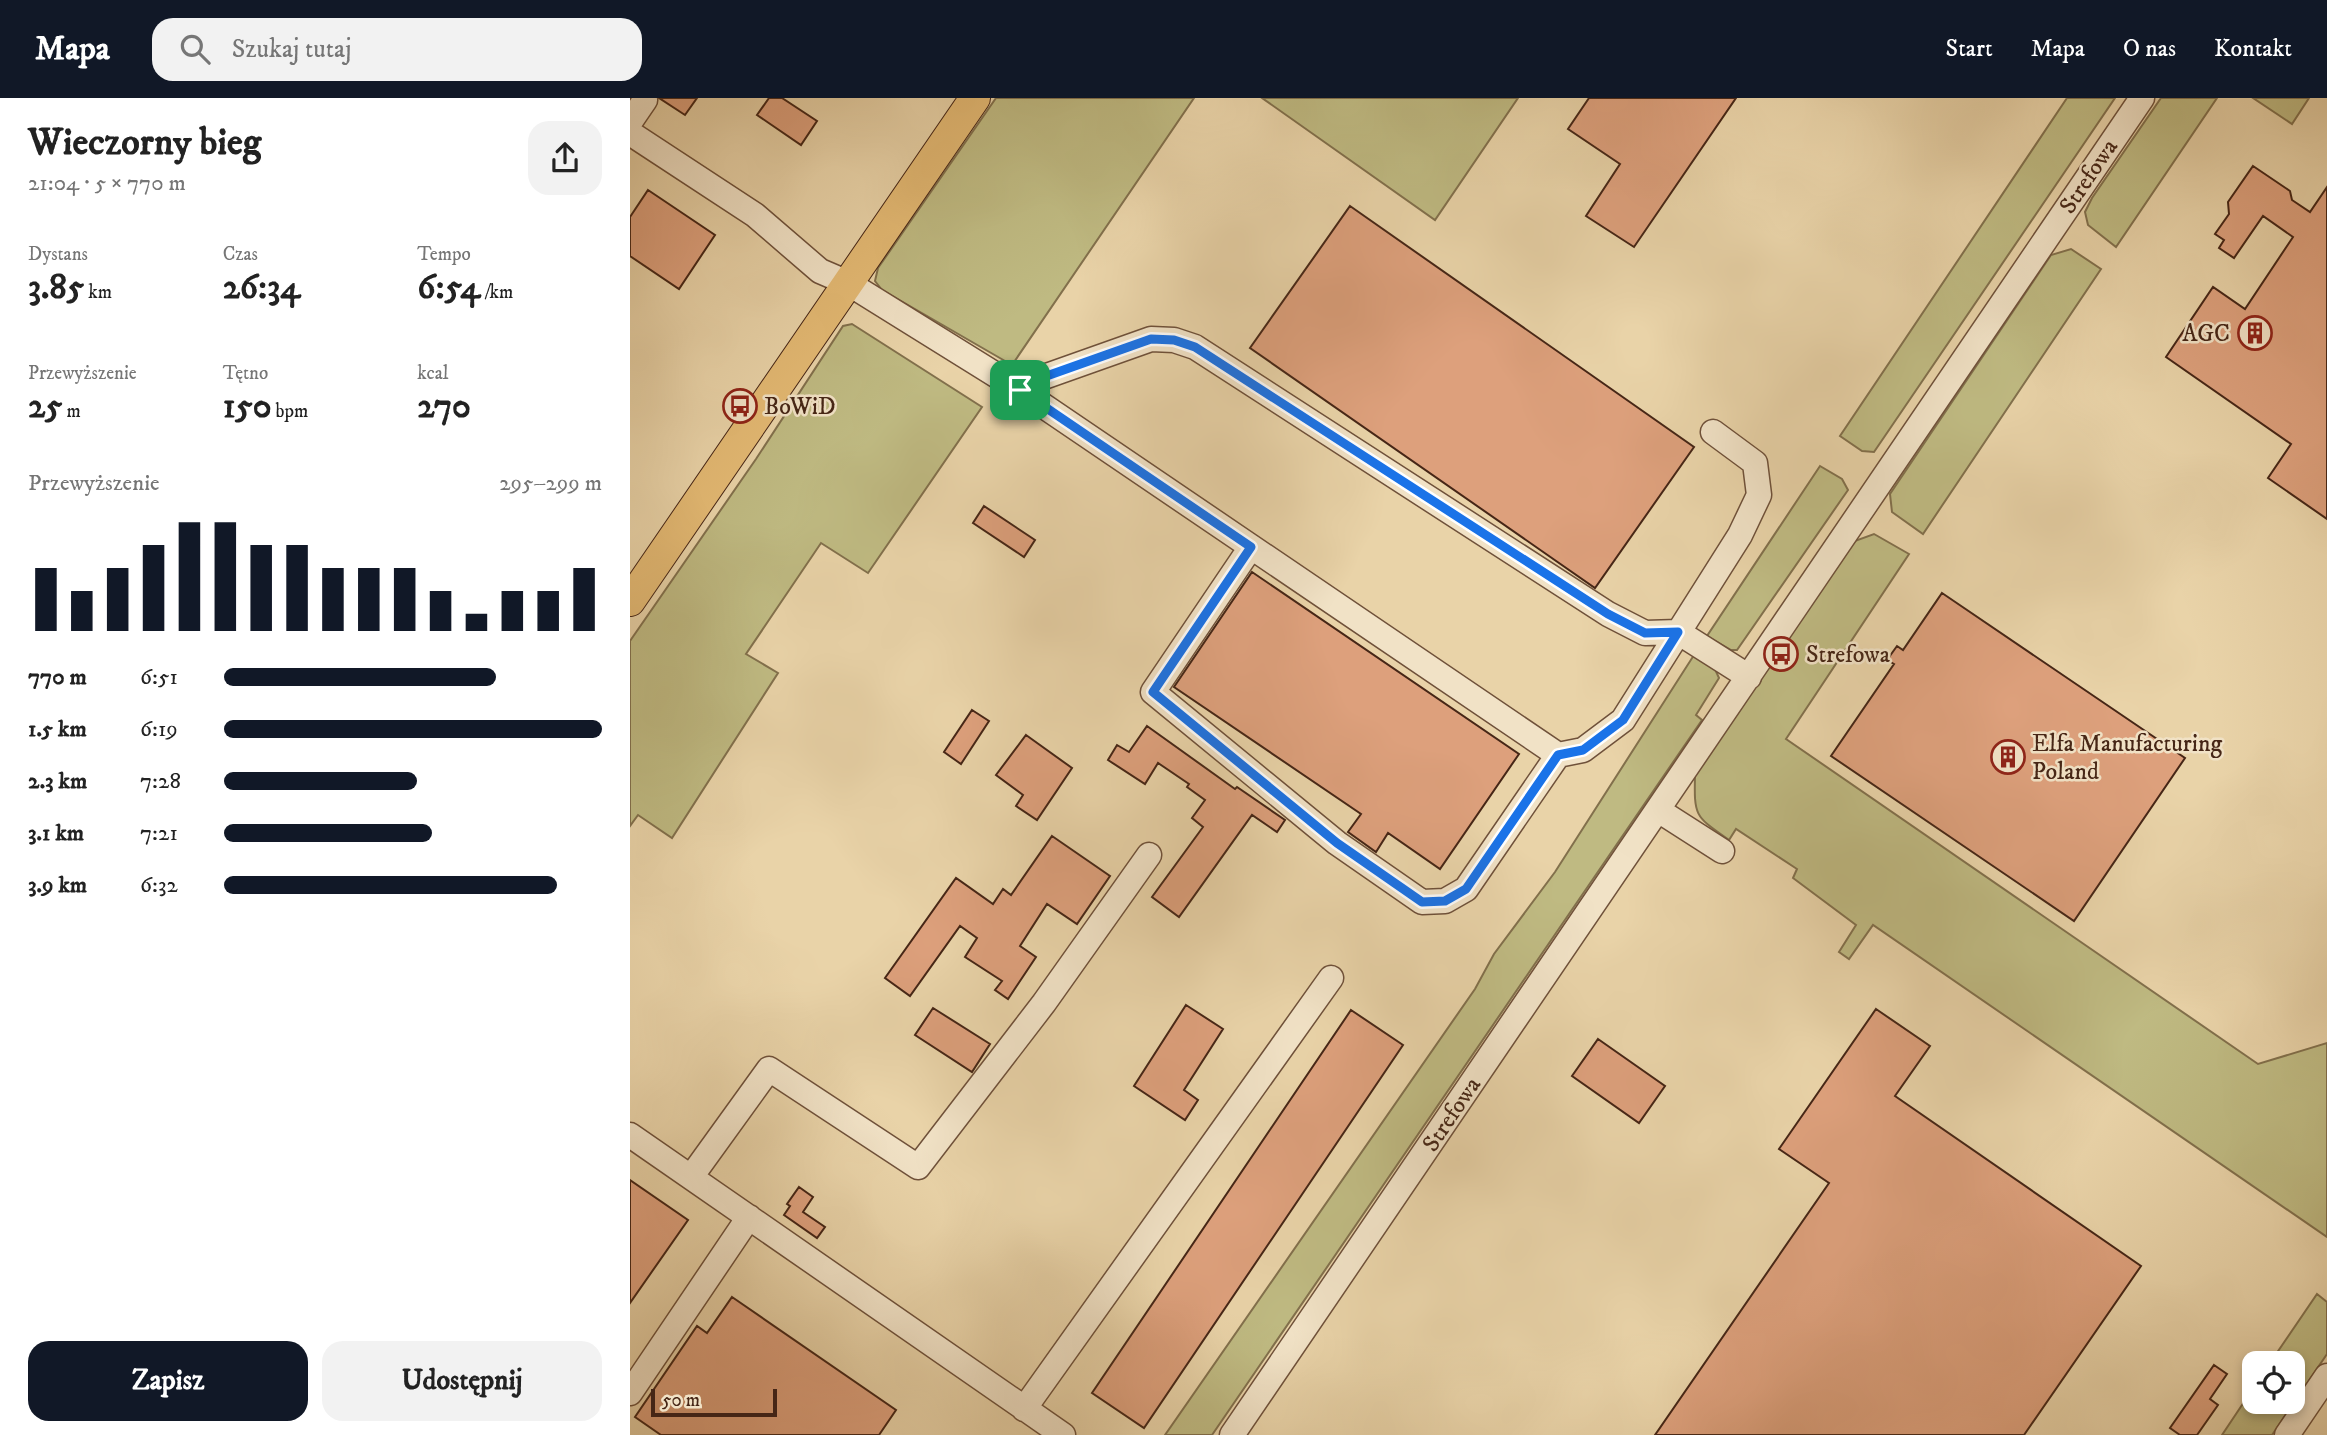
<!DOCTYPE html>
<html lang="pl">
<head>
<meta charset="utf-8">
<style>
  :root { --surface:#fff; --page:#f2f2f2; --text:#222; --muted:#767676; --accent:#111827 }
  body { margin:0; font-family:"IM FELL DW Pica",serif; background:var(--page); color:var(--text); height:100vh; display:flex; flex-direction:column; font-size:26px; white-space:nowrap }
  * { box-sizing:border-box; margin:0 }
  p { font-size:23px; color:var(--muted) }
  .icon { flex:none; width:38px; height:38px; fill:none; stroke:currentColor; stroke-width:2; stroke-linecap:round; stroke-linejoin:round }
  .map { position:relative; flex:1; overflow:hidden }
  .panel { display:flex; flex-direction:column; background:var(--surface); width:630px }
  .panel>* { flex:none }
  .tools { position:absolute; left:1612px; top:1253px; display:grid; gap:14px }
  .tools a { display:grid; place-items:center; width:63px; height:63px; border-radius:14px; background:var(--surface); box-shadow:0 4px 10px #0003; font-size:35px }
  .scale { position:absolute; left:21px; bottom:18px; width:126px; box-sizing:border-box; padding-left:7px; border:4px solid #462616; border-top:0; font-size:19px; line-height:24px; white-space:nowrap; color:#462616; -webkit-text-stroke:5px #f1e2c6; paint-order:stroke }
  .pin { position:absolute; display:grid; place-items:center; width:60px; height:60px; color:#fff; margin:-30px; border-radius:14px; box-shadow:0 4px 10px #0006 }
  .round { display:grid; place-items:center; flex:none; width:74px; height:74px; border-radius:21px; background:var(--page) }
  .head { display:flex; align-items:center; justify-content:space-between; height:119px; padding:0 28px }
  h1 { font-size:38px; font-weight:700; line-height:52px }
  .figures { display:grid; grid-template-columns:repeat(3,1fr); gap:10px; height:119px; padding:7px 28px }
  .figures div { display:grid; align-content:center }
  .figures b { font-size:35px; font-weight:700 }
  .figures small { font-size:19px; font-weight:400 }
  .figures p { font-size:19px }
  .chart { height:196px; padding:14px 28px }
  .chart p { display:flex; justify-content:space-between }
  .chart svg { width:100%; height:126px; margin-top:7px; stroke:var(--accent); stroke-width:6 }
  .button { display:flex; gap:14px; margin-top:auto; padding:14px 28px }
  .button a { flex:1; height:80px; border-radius:21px; background:var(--accent); color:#fff; font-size:28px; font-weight:700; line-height:80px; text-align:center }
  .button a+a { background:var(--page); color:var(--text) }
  ul { padding:0 28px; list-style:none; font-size:23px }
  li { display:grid; grid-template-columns:112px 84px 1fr; align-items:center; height:52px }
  li i { height:18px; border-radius:9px; background:var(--accent) }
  header { display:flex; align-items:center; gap:42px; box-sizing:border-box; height:98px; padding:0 35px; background:var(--accent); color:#fff }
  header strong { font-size:33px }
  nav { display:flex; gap:38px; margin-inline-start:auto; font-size:24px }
  .search { width:490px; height:63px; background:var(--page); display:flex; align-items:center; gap:18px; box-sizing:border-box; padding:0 24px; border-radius:21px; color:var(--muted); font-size:26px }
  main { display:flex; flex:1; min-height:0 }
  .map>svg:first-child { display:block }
  .green { fill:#bfba82; stroke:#82704c; stroke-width:2 }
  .building { fill:#dda07c; stroke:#462616; stroke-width:2 }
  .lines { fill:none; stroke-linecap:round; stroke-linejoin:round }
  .minor-casing { stroke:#6f513a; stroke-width:27 }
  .major-casing { stroke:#462616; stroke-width:32 }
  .minor { stroke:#f1e2c6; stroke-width:24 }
  .major { stroke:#e4ba74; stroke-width:30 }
  .route-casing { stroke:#fff; stroke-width:14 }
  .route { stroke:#1a73e8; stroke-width:9 }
  .labels { text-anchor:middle; stroke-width:5; stroke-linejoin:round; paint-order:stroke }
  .street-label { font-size:24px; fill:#462616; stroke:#f1e2c6 }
  .poi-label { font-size:24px; fill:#462616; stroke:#f1e2c6; text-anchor:start }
</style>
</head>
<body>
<header>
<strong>Mapa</strong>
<div class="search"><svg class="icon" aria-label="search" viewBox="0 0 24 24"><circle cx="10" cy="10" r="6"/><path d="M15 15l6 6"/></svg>Szukaj tutaj</div>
<nav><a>Start</a><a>Mapa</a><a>O nas</a><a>Kontakt</a></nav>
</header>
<main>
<section class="panel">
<div class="head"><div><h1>Wieczorny bieg</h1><p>21:04 · 5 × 770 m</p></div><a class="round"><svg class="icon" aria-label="share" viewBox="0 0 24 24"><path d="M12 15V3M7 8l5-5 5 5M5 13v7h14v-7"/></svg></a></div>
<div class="figures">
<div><p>Dystans</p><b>3.85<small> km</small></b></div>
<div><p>Czas</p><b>26:34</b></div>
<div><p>Tempo</p><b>6:54<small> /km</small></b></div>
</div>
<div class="figures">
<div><p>Przewyższenie</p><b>25<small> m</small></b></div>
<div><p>Tętno</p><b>150<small> bpm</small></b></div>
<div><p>kcal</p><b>270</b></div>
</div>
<div class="chart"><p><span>Przewyższenie</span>295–299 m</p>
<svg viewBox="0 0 160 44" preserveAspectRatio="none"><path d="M5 44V22M15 44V30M25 44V22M35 44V14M45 44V6M55 44V6M65 44V14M75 44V14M85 44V22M95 44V22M105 44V22M115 44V30M125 44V38M135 44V30M145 44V30M155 44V22"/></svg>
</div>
<ul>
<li><b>770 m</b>6:51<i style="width:72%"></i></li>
<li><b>1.5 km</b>6:19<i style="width:100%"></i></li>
<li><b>2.3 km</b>7:28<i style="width:51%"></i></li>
<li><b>3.1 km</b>7:21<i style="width:55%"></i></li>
<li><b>3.9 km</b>6:32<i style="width:88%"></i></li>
</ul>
<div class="button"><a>Zapisz</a><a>Udostępnij</a></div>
</section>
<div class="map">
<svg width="1697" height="1337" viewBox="0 0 1697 1337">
  <rect width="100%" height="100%" fill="#e9d3a8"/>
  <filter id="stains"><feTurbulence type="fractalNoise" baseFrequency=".00286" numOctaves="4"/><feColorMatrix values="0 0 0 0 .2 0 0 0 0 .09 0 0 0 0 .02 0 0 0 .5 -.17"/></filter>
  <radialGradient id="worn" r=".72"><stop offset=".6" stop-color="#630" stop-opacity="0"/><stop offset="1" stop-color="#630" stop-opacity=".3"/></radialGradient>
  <path class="green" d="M366,0h198l-182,267 -130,-75 -7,-9 3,-13z
    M632,0h256l-83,122z
    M1437,0h48l-241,354 -12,-1 -22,-15z
    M1531,0h56l-101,149 -28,-22 -3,-13 7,-14z
    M1623,0h56l-17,26z
    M1441,151l30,20 -178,265 -31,-22 -2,-18 161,-239z
    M222,226l130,83 -114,166 -47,-30 -75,111 32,19 -106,165 -34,-23 -8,11v-185l126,-182 87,-133z
    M1190,368l22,13 6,11 -111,160h-6l-24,-14z
    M1244,436l35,20 -123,185 472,325 69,-21v194l-454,-312 -24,34 -10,-7 17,-27 -63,-47 4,-9 -61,-40 -7,11c-34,-24 -35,-23 -34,-65l157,-233z
    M1064,557l20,12 5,11 -23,37 6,5 -490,715h-47l310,-446 19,-35 61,-82z
    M1687,1196l10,8v52l-55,81h-50l32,-48v15h38v-39h-22z"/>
  <path class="building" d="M29,0h38l-12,17z
    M139,0h13l35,23 -16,24 -44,-30z
    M959,0h147l-102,149 -48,-31 34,-52 -52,-35z
    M1623,68l37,25 2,9 18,12 17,-25v332l-59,-41 23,-34 -125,-87 47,-70 32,22 48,-72 -30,-21 -29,42 -15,-10 5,-8 -9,-6 14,-20 -1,-12z
    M18,92l67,45 -36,54 -49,-33v-39z
    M720,108l344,241 -99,141 -345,-240z
    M354,408l51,34 -11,17 -51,-34z
    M622,474l267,182 -79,115 -52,-36 -12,19 -28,-20 13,-18 -187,-127z
    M1312,495l243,165 -111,163 -243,-165 63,-92 -7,-4 10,-14 6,4z
    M342,612l17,11 -28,43 -17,-12z
    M517,628l88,63 2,-2 48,33 -8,12 -25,-17 -73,102 -27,-20 51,-70 -11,-9 13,-18 -18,-13 2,-3 -31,-21 -13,21 -37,-24 9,-15 12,7z
    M396,637l46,33 -35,52 -21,-14 7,-11 -27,-20z
    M422,738l58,40 -33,48 -30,-20 -27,42 16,11 -28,42 -13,-9 7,-9 -37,-24 12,-19 -17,-12 -50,70 -25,-18 71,-100 37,26 10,-15 8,6z
    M556,907l37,24 -39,61 14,10 -13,20 -51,-34z
    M303,910l57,36 -18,28 -57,-37z
    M1246,911l54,37 -35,50 246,170 -117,169h-369l174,-252 -50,-34z
    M721,912l52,35 -259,383 -52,-35z
    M968,941l67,47 -26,37 -67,-47z
    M0,1082l58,40 -58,83z
    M169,1089l14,10 -10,15 22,15 -8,11 -33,-23 6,-9 -3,-2z
    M102,1199l164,113 -17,25h-218l-26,-18 62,-91 10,7z
    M1584,1267l13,9 -17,25 8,6 -21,30h-17l-10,-7z"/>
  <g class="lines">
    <g class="minor-casing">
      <path id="minor" d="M0,24l15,-22
        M0,35l125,82 65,56 28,12 172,107
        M621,449l-98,145 184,151 85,59 23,-1 21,-12 92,-134 25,-5 40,-30 117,-185 19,-40 -4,-32 -42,-31
        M928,657l-538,-365 4,-6 127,-45 23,1 21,7 413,267 37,19 33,-1 71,45
        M1028,712l64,41
        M0,1037l433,300
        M61,1079l78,-108 149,98 126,-164 105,-148
        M0,1295l119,-176
        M394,1311l307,-431
        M602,1337l910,-1337
        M1657,1337l40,-59"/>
    </g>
    <g class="major-casing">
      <path id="major" d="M0,503l345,-503"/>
    </g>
    <use href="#minor" class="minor"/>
    <use href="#major" class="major"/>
  </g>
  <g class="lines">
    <g class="route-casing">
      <path id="route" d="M521,241l23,1 21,7 413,267 37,19 33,-1 -55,88 -40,30 -25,5 -92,134 -21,12 -23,1 -85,-59 -184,-151 98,-145 -231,-157 4,-6z"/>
    </g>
    <use href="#route" class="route"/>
  </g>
  <defs>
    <g id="building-ring" transform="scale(1.75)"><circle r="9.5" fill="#f1e2c6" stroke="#8f2418" stroke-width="1.5"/><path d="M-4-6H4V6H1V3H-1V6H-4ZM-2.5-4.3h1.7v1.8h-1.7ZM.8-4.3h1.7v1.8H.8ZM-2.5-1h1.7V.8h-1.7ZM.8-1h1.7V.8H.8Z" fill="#8f2418"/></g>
    <g id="bus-ring" transform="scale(1.75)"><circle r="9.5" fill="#f1e2c6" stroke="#8f2418" stroke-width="1.5"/><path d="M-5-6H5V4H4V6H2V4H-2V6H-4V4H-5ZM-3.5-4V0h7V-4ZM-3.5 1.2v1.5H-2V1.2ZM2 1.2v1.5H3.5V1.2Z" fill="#8f2418"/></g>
  </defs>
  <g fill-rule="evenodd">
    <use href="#building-ring" x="1625" y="235"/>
    <use href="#bus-ring" x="110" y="308"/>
    <use href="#bus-ring" x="1151" y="556"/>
    <use href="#building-ring" x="1378" y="659"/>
  </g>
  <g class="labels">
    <g class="street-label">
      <text transform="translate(1458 78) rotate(-56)" y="8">Strefowa</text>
      <text transform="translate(821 1016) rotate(-56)" y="8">Strefowa</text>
    </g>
    <g class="poi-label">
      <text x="1600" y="243" text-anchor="end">AGC</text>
      <text x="134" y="316">BoWiD</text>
      <text x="1176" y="564">Strefowa</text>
      <text x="1402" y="653">Elfa Manufacturing<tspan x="1402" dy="28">Poland</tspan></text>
    </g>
  </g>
  <rect width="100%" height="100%" filter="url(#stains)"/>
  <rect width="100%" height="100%" fill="url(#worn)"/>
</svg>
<div class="tools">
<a><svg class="icon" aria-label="locate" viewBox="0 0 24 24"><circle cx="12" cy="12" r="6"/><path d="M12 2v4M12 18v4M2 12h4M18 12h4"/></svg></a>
</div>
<div class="scale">50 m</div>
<div class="pin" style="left:390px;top:292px;background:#1e9e55"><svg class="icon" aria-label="arrive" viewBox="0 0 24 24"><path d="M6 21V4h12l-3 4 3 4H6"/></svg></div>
</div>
</main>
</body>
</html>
